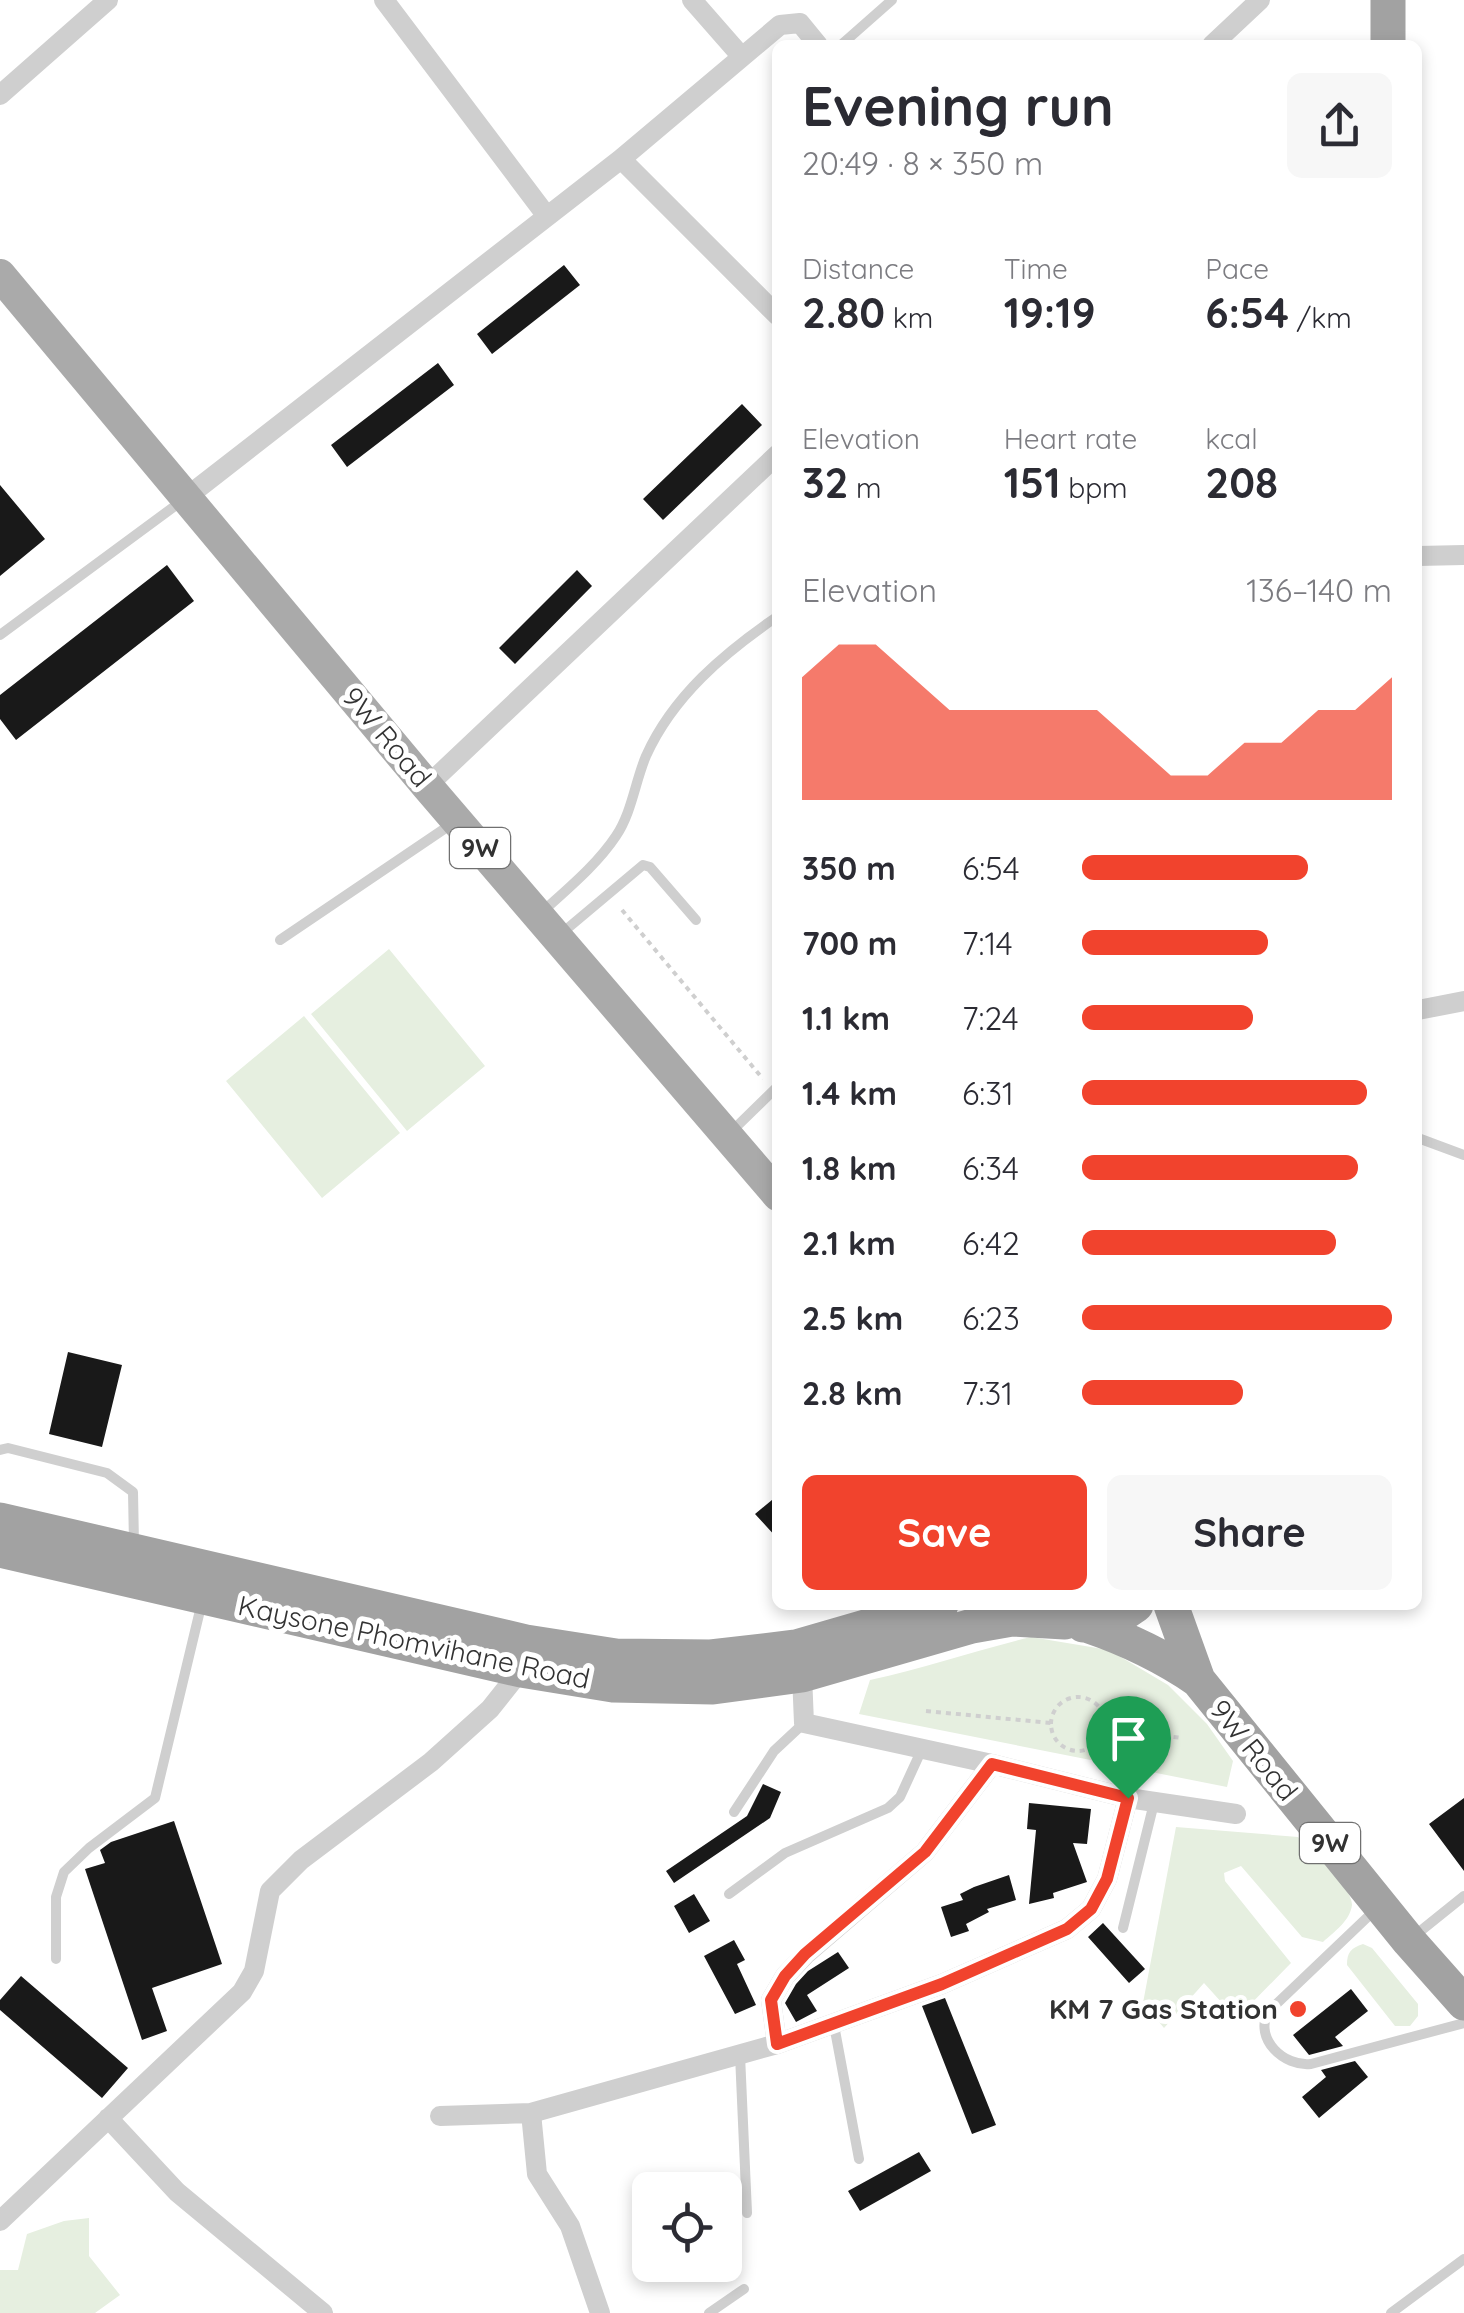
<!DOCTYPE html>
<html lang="en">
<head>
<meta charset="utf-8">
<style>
  :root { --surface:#fff; --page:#f7f7f7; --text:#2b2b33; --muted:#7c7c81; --accent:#f1432d }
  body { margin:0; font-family:Quicksand,sans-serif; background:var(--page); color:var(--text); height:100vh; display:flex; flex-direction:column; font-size:38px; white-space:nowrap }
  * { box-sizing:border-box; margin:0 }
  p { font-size:32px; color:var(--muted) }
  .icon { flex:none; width:55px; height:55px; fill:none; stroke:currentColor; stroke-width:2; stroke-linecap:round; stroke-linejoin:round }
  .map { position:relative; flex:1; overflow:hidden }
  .drawer { position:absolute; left:772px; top:40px; width:650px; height:1570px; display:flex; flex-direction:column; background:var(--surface); border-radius:15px; box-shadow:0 5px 15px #0003 }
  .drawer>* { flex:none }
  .tools { position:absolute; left:632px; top:2172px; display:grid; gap:20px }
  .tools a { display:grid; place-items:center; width:110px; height:110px; border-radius:15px; background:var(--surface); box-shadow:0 5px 15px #0003; font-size:50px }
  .pin { position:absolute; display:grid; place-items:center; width:85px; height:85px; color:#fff; margin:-102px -42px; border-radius:50% 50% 50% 0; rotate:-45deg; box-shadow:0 0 10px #0007 }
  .pin .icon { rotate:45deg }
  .round { display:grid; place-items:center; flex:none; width:105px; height:105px; border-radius:15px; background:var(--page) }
  .overview { display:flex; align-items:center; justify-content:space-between; height:170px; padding:0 30px }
  h1 { font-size:55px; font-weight:700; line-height:75px }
  .stats { display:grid; grid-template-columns:repeat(3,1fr); gap:15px; height:170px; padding:10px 30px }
  .stats div { display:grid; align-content:center }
  .stats b { font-size:42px; font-weight:700 }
  .stats small { font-size:28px; font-weight:400 }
  .stats p { font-size:28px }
  .chart { height:280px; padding:20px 30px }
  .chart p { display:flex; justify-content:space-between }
  .chart svg { width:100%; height:180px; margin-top:10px; fill:var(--accent); opacity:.7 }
  .primary-button { display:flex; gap:20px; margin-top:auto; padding:20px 30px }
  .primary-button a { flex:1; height:115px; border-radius:15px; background:var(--accent); color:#fff; font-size:40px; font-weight:700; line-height:115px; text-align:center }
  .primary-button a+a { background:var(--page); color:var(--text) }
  ul { padding:0 30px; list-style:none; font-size:32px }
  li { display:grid; grid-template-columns:160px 120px 1fr; align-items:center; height:75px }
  li i { height:25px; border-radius:12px; background:var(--accent) }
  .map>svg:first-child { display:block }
  .green { fill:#e6efe0 }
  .building { fill:#191919 }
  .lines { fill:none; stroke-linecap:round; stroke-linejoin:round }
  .path { stroke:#cfcfcf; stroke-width:4; stroke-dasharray:5 5; stroke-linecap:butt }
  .service { stroke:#cfcfcf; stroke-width:10 }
  .minor { stroke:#cfcfcf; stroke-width:20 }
  .primary { stroke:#aaa; stroke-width:32 }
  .trunk { stroke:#a2a2a2; stroke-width:35 }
  .route-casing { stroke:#fff; stroke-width:20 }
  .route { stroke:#f1432d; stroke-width:12 }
  .poi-dot { fill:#f1432d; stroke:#fff; stroke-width:4 }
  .labels { text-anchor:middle; stroke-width:10; stroke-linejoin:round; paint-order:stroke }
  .shield { fill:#fff; stroke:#707070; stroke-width:2.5 }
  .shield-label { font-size:25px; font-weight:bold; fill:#323232 }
  .street-label { font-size:28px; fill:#323232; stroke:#fff }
  .poi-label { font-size:28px; font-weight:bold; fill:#323232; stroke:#fff; text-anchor:end }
</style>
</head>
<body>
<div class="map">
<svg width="1464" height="2313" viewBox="0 0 1464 2313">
  <rect width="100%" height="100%" fill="#fff"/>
  <path class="green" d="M389,949l96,117 -78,65 -96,-117z
    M304,1016l96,117 -78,65 -96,-117z
    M1031,1637l78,13 59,35 39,39 26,37 -6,26 -368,-73 11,-34c55,-12 107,-30 161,-43z
    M1176,1827l122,10c12,13 55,51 54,68 -2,16 -18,27 -29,37l-21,-5 -61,-71 -17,7 1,8 66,82 -52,53 -7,-2 -28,-31 -40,45 -21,-25z
    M1363,1944l9,4 46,56v12l-8,10h-15l-48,-61c0,-13 4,-17 16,-21z
    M89,2218v38l31,39 -25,18h-95v-43h18l9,-36 37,-13z"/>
  <path class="building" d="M564,265l16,20 -88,69 -15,-20z
    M438,363l16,22 -107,82 -16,-22z
    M742,404l20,21 -99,95 -20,-21z
    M0,485l45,54 -45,37z
    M167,565l27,36 -178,139 -16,-21v-24z
    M577,570l15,16 -77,78 -16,-16z
    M68,1352l54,13 -20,82 -53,-13z
    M778,1495v44l-23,-25z
    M763,1784l18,8 -11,26 -96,65 -8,-12 81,-55z
    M1464,1798v73l-35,-47z
    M1029,1803l62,6 -4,35 -14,-1 14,39 -34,11 1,5 -25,6 7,-74 -9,-1z
    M174,1821l48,143 -70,24 15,43 -25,9 -57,-171 20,-6 -5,-13 11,-8z
    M1009,1875l7,25 -29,9 2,3 -23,12 3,7 -18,6 -10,-30 22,-7 -3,-6 14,-7z
    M694,1894l16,27 -21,12 -15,-27z
    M1103,1923l42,46 -16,14 -41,-46z
    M734,1940l11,20 -8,4 19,41 -21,9 -31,-58z
    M838,1952l11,16 -42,27 10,16 -21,11 -11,-19 11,-19 12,-13z
    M21,1976l107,92 -26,30 -102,-88v-10z
    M1351,1989l17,22 -33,26 8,9 -34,9 -16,-20z
    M945,1998l51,127 -24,9 -50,-128z
    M1355,2061l13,16 -49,41 -17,-21 24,-20 -5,-7z
    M919,2152l12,19 -71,40 -12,-20z"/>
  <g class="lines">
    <path class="path" d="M622,910l141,169
      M1051 1724a27 27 0 1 1 54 0a27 27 0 1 1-54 0Z
      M926,1711l125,12
      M1104,1729l78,9"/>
    <path class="service" d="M841,45l51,-45
      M0,635l183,-135
      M540,914c26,-24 56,-48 76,-78 16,-24 19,-54 30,-80 27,-60 78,-103 132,-140
      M562,933l81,-68 7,2 46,53
      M280,940l173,-117
      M732,1131l46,-45
      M1418,1138l46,17
      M0,1450l8,-2 99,25 26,19 1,52
      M734,1812l40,-61 30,-28
      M729,1894l56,-41 103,-45 12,-11 22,-48
      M1376,1909l-108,103c-14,27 16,55 43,52l153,-41
      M1123,1928l31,-125
      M1413,1937l51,-41
      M56,1959v-62l8,-25 25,-24 66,-50 47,-196
      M834,2025l25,134
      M740,2055l7,158
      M709,2313l35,-24
      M1391,2313l73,-54"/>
    <path class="minor" d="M384,0l162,215
      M692,0l50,57
      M1212,45l48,-45
      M0,95l108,-95
      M621,159l157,157
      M188,496l433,-337 159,-134 20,-2 18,22
      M1418,556l46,-1
      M427,786l351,-332
      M1418,1010l46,-9
      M802,1675l2,48 188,41 136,34 108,16
      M777,2044l-6,-44 14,-24 20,-21 120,-103 67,-88
      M531,2113l6,61 33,52 30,87
      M440,2116l91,-3 246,-69 165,-60 125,-55 24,-20 16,-30 21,-81
      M108,2118l69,74 146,121
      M0,2221l242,-229 12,-21 16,-80 31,-31 130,-98 59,-53 31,-39 2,-8"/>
    <path class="primary" d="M0,275l427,511 351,409"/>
    <path class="trunk" d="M1388,45v-45
      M0,1520l526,122 90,14 95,1 85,-10 145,-42
      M0,1550l521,120 92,15 100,2 89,-12 170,-49 40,-7 53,3
      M1171,1605l27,75
      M1083,1625l28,-3 25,-17
      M1089,1626c41,14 74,30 109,54l211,261 55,62"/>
  </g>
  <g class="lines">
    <g class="route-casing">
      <path id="route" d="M992,1764l136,34 -21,81 -16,30 -24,20 -125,55 -165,60 -6,-44 14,-24 20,-22 120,-102z"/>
    </g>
    <use href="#route" class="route"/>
  </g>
  <circle class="poi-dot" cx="1298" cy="2009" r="10"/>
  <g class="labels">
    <g class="shield">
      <rect x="450" y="828" width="60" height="40" rx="8"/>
      <rect x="1300" y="1823" width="60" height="40" rx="8"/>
    </g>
    <g class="shield-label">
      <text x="480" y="857">9W</text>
      <text x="1330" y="1852">9W</text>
    </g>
    <g class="street-label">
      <text transform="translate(387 737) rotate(50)" y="10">9W Road</text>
      <text transform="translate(414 1642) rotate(12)" y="10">Kaysone Phomvihane Road</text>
      <text transform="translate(1254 1750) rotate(51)" y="10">9W Road</text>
    </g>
    <g class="poi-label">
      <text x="1278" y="2019">KM 7 Gas Station</text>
    </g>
  </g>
</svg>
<div class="tools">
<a><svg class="icon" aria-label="locate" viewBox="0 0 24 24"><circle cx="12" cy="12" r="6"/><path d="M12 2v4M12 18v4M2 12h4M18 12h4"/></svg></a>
</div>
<div class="pin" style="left:1128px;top:1798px;background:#1e9e55"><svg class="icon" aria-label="arrive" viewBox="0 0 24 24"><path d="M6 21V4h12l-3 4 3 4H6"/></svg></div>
<section class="drawer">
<div class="overview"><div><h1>Evening run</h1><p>20:49 · 8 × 350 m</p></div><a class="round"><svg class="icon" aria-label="share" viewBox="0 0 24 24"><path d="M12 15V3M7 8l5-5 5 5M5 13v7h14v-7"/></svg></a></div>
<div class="stats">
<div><p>Distance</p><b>2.80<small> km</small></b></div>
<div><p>Time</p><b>19:19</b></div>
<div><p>Pace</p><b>6:54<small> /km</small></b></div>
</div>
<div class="stats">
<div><p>Elevation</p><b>32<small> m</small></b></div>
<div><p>Heart rate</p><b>151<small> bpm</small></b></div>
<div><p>kcal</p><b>208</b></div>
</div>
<div class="chart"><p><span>Elevation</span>136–140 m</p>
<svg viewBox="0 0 160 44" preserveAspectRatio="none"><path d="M0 44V14L10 6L20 6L30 14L40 22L50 22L60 22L70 22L80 22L90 30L100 38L110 38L120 30L130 30L140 22L150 22L160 14V44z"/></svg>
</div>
<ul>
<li><b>350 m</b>6:54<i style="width:73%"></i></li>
<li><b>700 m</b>7:14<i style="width:60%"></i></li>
<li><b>1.1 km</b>7:24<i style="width:55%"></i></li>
<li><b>1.4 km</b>6:31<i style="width:92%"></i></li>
<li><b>1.8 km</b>6:34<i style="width:89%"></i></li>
<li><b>2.1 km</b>6:42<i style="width:82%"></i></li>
<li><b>2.5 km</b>6:23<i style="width:100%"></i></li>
<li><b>2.8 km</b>7:31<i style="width:52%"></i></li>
</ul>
<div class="primary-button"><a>Save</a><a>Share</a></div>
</section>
</div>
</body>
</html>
